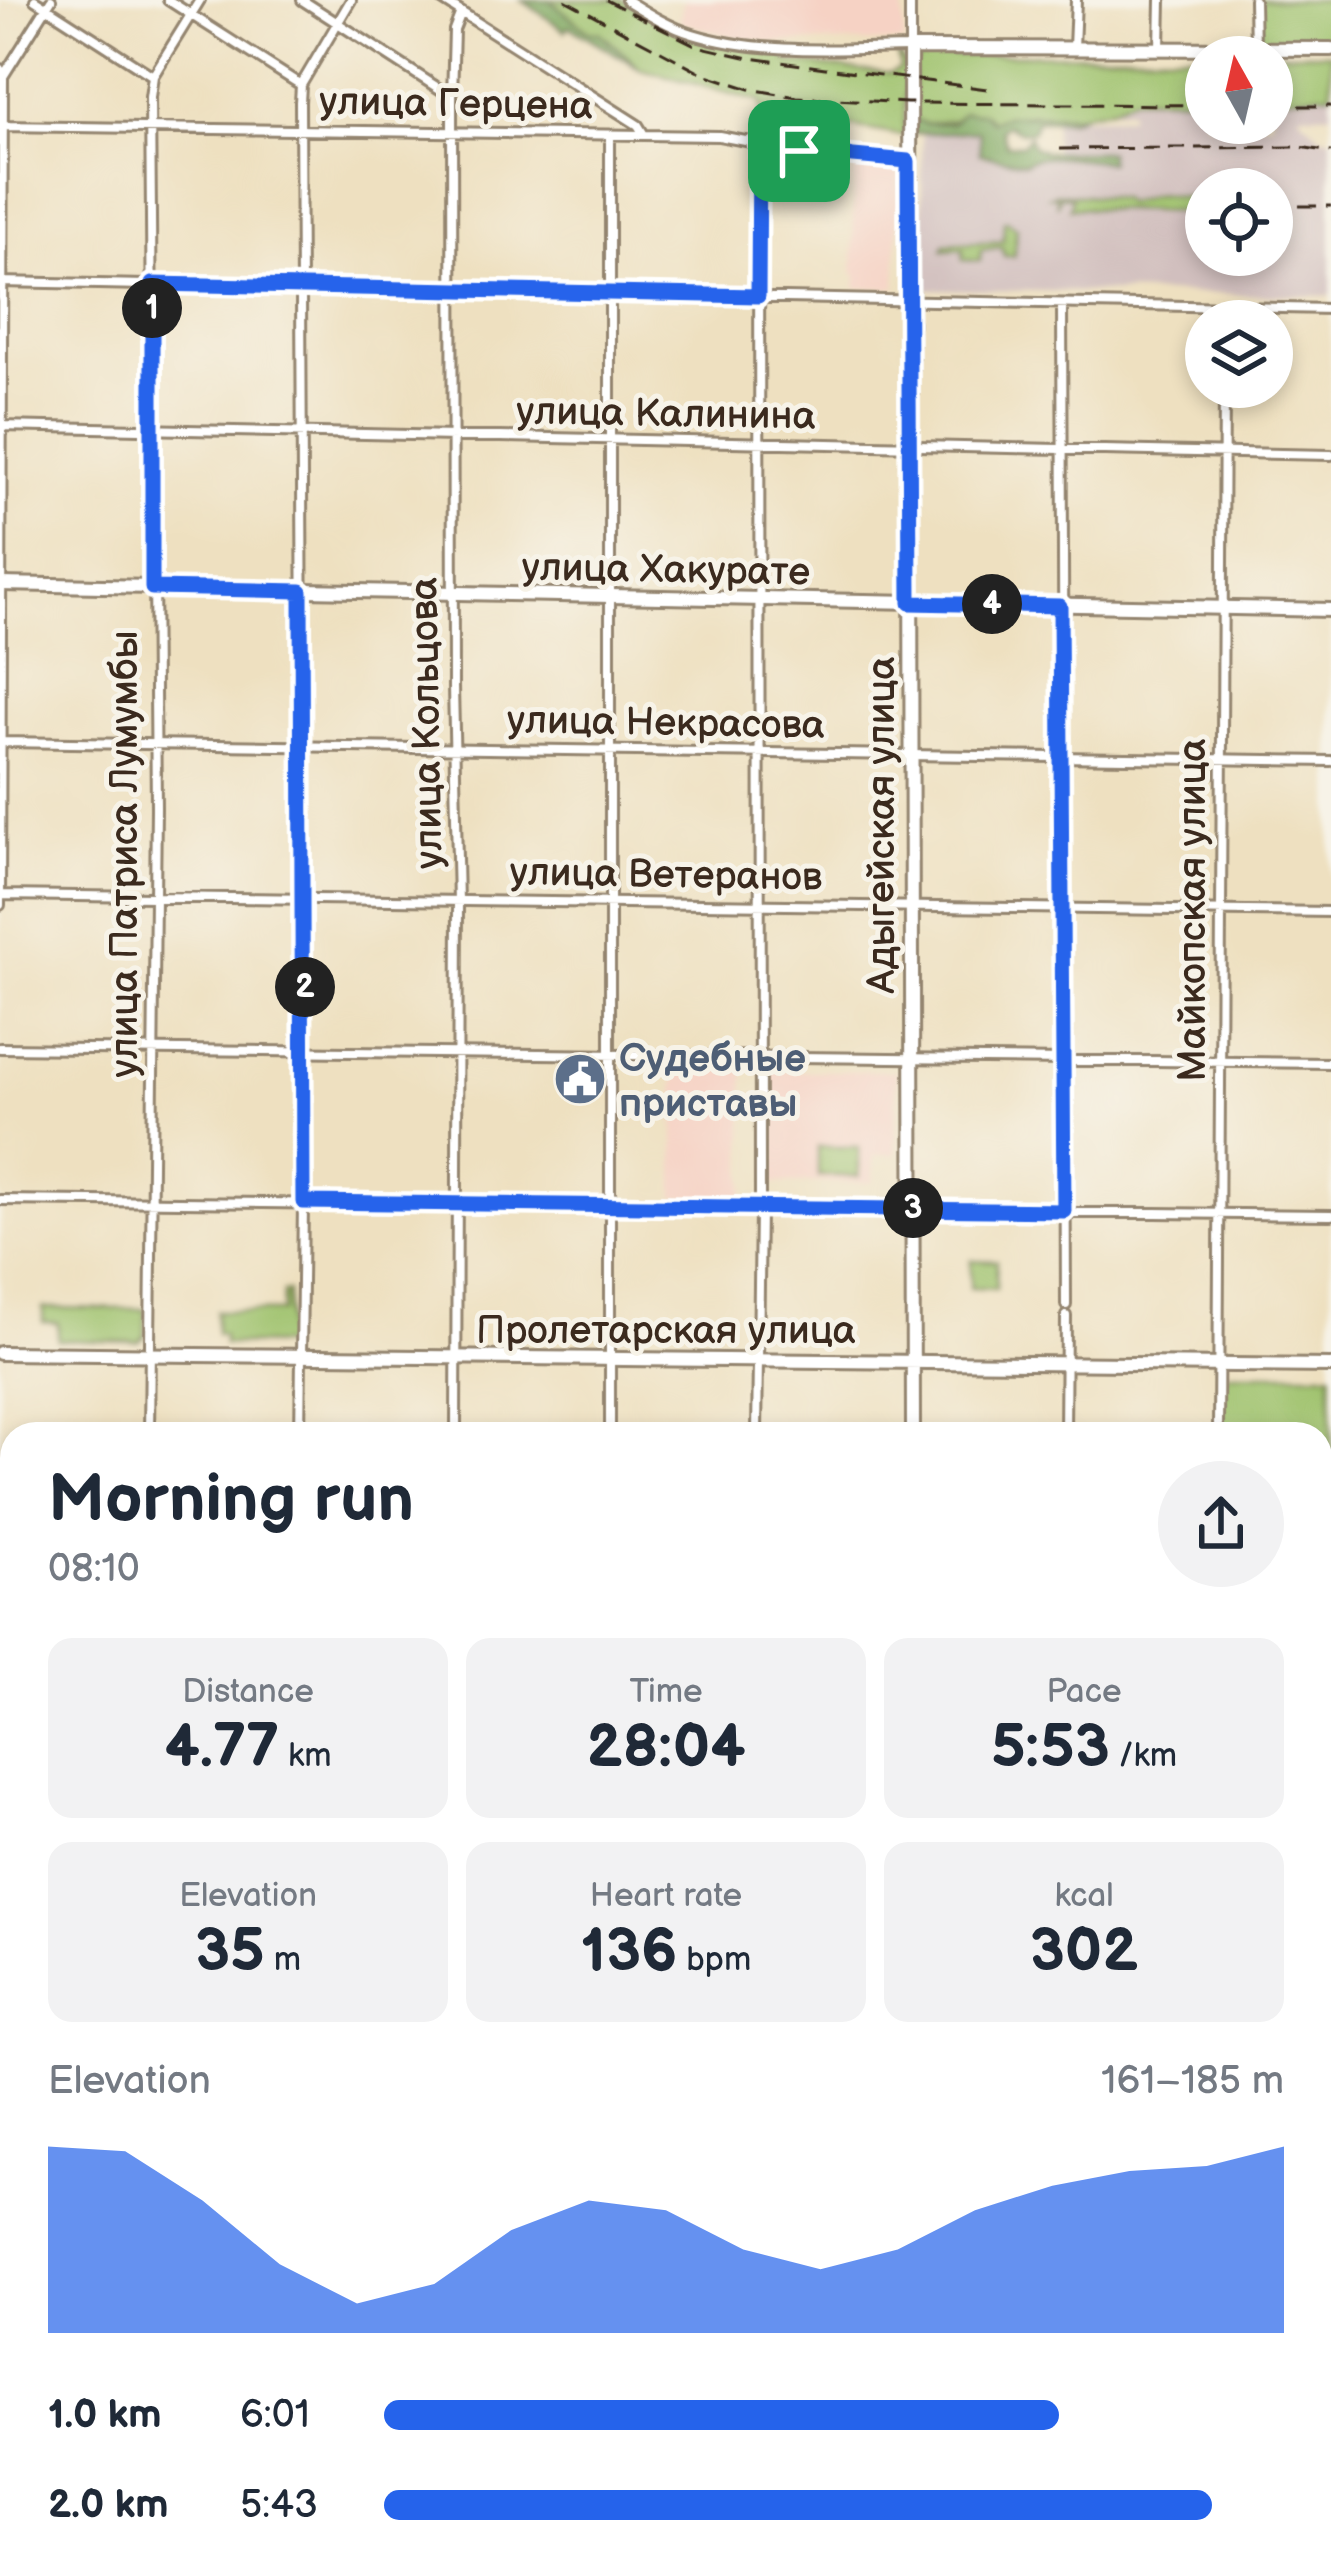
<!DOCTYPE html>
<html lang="en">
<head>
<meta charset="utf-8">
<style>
  :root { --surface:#fff; --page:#f2f2f3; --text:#1f2937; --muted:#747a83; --accent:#2563eb }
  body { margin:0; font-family:"Balsamiq Sans",sans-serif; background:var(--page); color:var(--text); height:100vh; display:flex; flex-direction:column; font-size:45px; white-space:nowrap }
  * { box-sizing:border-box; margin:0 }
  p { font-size:39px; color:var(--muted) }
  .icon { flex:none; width:66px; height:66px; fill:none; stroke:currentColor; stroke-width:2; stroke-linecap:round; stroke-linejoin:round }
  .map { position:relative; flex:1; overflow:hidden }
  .drawer { position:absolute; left:0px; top:1422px; width:1332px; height:1155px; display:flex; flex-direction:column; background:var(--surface); border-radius:36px 36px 0 0; box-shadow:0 6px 18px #0003 }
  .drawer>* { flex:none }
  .needle { width:78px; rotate:352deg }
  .buttons { position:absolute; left:1185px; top:36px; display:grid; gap:24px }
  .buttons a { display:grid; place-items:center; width:108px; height:108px; border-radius:50%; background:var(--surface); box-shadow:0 6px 18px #0003; font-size:60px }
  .pin { position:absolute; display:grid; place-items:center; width:102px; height:102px; color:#fff; margin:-51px; border-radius:24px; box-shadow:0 6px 18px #0006 }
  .km { position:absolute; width:60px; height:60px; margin:-30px; border-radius:50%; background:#222; color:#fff; font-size:33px; line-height:60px; text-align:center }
  .round { display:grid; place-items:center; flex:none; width:126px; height:126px; border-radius:63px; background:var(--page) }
  .head { display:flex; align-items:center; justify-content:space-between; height:204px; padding:0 48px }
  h1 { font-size:66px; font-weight:800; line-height:90px }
  .metrics { display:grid; grid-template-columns:repeat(3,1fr); gap:18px; height:204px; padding:12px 48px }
  .metrics div { display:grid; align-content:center; border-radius:24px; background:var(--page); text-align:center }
  .metrics b { font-size:60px; font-weight:800 }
  .metrics small { font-size:33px; font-weight:400 }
  .metrics p { font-size:33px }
  .chart { height:336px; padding:24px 48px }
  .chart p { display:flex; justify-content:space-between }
  .chart svg { width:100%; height:216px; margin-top:12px; fill:var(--accent); opacity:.7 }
  ul { padding:0 48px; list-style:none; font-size:39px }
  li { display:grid; grid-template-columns:192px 144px 1fr; align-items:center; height:90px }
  li i { height:30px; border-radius:15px; background:var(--accent) }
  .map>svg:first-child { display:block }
  .built { fill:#f6d2c4 }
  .industrial { fill:#d1bfbe; fill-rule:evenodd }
  .green { fill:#9dc16b; stroke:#6c7644; stroke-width:3 }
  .forest { fill:#7ea75f; stroke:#5c683e; stroke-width:3 }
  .water { fill:#4ea9cc; stroke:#446a75; stroke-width:3 }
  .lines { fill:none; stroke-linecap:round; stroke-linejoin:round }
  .minor-casing { stroke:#94856f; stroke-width:14 }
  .major-casing { stroke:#94856f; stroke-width:18 }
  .minor { stroke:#fff; stroke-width:8 }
  .major { stroke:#fff; stroke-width:12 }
  .rail { stroke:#3b2a1e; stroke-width:3; stroke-dasharray:18 9; stroke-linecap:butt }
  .route-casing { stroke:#fff; stroke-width:24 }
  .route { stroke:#2563eb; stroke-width:15 }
  .labels { text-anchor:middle; stroke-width:10; stroke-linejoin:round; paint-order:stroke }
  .street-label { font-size:39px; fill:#3b2a1e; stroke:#f7f3e8 }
  .service-label { font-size:39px; font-weight:bold; fill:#4e5e75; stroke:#f7f3e8; text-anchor:start }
</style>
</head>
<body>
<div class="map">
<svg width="1331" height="2575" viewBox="0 0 1331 2575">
  <rect width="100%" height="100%" fill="#f7f3e8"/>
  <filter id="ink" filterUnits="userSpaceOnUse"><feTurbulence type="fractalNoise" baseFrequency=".00833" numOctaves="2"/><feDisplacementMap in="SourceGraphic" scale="24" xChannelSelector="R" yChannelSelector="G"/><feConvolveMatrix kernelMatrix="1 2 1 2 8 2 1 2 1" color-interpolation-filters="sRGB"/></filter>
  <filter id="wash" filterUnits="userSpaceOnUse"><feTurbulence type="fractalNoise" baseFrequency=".004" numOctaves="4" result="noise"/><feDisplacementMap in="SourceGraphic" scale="48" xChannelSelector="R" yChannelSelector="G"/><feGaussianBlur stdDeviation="2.7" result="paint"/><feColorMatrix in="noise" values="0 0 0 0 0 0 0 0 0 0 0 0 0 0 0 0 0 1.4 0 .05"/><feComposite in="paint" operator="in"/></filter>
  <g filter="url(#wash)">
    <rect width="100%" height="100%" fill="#eee0c0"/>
    <path class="built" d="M684,0h219l1,43 -135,-1 -32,-4 -58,-16z
      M854,160l45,4 -3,124h-40l1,-13 -4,-2z
      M675,1070h69v127h-69z
      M770,1071h126v83l-22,1 -1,27 -103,1z"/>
    <path class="industrial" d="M1331,93v20h-34l23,22 11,3v158l-409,-7v-158l61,-2v28h71v-39l75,-1 1,-7 -23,-1 27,-12 72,1v25h66v-26zM1206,189h66v66h-66z
      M769,114l59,10 -5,22 -58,-8z
      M633,2565h102l4,10h-113z"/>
    <path class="green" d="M549,0h72l68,36 94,13 4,13 103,12 10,-5 -2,-16 8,12 -2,71 -143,-25v-9l-120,-33 -41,-36 -12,-2z
      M1257,0h74v43l-19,-7 -7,7 -1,-4 -43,4z
      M1291,53h40v40l-59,4v-40h-66v41l-72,-1 -27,12 -31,6 -45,-1 -40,7 -8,-5 -58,8 -11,-5 -1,-52 9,-12z
      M1055,193l66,5 3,5 32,-9 49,5 -8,11 -9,2 -118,-4 2,-11 -12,-1 -3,10v-10h-7z
      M1007,220l10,8 -3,28h-10l-2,-9 -21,3 -1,11 -17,-1v-11l-20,1 2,-6 58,-3 1,-20z
      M818,1147h41v29h-41z
      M971,1260l26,1 -1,28 -26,-1z
      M283,1292h5l-1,53 -64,-1v-9l-7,-1v-23l66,1z
      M43,1308l103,1 -1,27 -7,6 -80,-2v-17l-15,-1z
      M1331,1373v140h-11v-79h-99l1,-56 6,-5z
      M1320,1526h11v137h-11z
      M1320,2216h11v43l-8,28 8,3v13l-11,-2z"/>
    <path class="forest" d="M522,0h27l39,31 12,2 41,36 -72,-43 -4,5z
      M963,112l20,1 8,8 18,-6h67l5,1 -13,4h-31l-4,11 -12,1 -14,-7 -6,4 5,15 16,1 7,-9 4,11 12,5h63l1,10c-22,-1 -68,-12 -84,1l-45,-9 -1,-23 -67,3 2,-15 11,5 27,-1z"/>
    <path class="water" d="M1320,2332l11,1v58l-11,-1z"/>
  </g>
  <g filter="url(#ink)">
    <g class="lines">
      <g class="minor-casing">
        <path id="minor" d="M35,0l118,76
          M168,0l133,85
          M302,0l150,97
          M442,0l196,125 5,8
          M626,0c21,13 43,27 67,34 68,21 147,15 217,14v-48
          M1254,0l1,49
          M1074,48l2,-48
          M1160,48l1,-48
          M0,69l3,6 -3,830
          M4,75l47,-75
          M0,126l719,10 80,15 109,10
          M610,136v1298
          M0,282l1331,27
          M1062,304l4,1001
          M1224,321v-14
          M0,426l1331,29
          M0,742l1331,19
          M0,895l1331,17
          M0,1048l1331,15
          M0,1200l1331,15
          M149,1434l7,-626 -6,-711 3,-21 47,-76
          M300,1434l5,-382 -5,-950 1,-17 50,-85
          M456,1434l2,-532 -5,-215 -1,-590 2,-67 7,-18
          M757,1434l3,-224 -1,-1068
          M1065,1434l1,-118
          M1218,1434l6,-1047
          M0,1655h12
          M1320,1669h11
          M0,1738l12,1
          M0,1807l12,-2
          M1320,1819h11
          M1320,1886h11
          M0,1932l12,23
          M0,1962l12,-6
          M1320,1992h11
          M0,2061l12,-5
          M0,2156l12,-6
          M0,2243l12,28
          M1320,2522l11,5
          M0,2546l12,-5
          M0,2554l10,21
          M141,2565l5,10
          M518,2565l4,10
          M617,2574l3,-9
          M157,2575l23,-10
          M302,2575l16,-10
          M335,2575l18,-10
          M768,2575l12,-10
          M943,2575l49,-10
          M1286,2575l6,-10"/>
      </g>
      <g class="major-casing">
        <path id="major" d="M0,584l1331,26
          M0,1353l1331,13
          M913,1434l-3,-1386 421,1
          M0,1503h12
          M1320,1518h11
          M1320,2114h11
          M0,2351l12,-5
          M0,2449l12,-5"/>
      </g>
      <use href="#minor" class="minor"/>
      <use href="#major" class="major"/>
      <path class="rail" d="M565,0l139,74 46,15 47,8 110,6 299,2
        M606,0l91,46 52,12 238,31
        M1272,106h59
        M1060,149l240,-2 31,5
        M1272,206h59"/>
    </g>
  </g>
  <g class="lines" filter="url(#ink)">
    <g class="route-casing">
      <path id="route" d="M759,142l40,9 109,10 2,442 150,3 4,605 -761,-9 -2,-611 -149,-3v-304l606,12z"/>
    </g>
    <use href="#route" class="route"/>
  </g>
  <defs>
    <g id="civic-disc" transform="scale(2.7)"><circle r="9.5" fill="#5c6f8a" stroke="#f7f3e8"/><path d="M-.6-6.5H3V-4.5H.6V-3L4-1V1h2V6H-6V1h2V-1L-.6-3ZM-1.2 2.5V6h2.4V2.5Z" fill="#fff"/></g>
  </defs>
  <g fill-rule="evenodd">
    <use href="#civic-disc" x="580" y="1079"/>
  </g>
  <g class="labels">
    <g class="street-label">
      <text transform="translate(456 102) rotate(1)" y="14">улица Герцена</text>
      <text transform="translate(666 412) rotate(1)" y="14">улица Калинина</text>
      <text transform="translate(666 568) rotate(1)" y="14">улица Хакурате</text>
      <text transform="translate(666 721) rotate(1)" y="14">улица Некрасова</text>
      <text transform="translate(425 723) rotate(-91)" y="14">улица Кольцова</text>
      <text transform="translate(880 825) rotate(-90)" y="14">Адыгейская улица</text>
      <text transform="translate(123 854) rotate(-90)" y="14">улица Патриса Лумумбы</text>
      <text transform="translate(666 873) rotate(1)" y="14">улица Ветеранов</text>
      <text transform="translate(1191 910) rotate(-90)" y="14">Майкопская улица</text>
      <text x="666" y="1343">Пролетарская улица</text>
    </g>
    <g class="service-label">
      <text x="619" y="1071">Судебные<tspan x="619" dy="45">приставы</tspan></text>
    </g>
  </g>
</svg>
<div class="buttons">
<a><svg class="needle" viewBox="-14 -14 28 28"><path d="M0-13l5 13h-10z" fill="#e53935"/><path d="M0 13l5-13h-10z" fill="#747a83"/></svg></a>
<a><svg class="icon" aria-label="locate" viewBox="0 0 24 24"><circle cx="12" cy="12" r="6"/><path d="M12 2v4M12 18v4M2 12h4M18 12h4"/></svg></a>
<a><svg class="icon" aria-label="layers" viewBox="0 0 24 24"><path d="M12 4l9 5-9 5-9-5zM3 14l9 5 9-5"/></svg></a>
</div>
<div class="pin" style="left:799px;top:151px;background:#1e9e55"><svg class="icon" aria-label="arrive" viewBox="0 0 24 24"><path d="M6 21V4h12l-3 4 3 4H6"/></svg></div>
<b class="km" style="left:152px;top:308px">1</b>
<b class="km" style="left:305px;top:987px">2</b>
<b class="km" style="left:913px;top:1208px">3</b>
<b class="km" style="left:992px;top:604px">4</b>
<section class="drawer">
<div class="head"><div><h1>Morning run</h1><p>08:10</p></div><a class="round"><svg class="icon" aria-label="share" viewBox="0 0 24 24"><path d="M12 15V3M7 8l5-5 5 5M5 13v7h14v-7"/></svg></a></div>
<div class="metrics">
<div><p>Distance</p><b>4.77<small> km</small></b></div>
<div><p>Time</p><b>28:04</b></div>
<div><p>Pace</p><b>5:53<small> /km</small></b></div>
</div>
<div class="metrics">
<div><p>Elevation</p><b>35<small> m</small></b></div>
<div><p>Heart rate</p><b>136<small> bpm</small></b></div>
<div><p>kcal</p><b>302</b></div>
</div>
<div class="chart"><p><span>Elevation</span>161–185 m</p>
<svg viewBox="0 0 160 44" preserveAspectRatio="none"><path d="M0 44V6L10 7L20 17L30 30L40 38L50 34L60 23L70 17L80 19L90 27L100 31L110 27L120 19L130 14L140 11L150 10L160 6V44z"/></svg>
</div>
<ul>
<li><b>1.0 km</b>6:01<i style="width:75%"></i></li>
<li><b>2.0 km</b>5:43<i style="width:92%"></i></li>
</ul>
</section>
</div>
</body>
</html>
